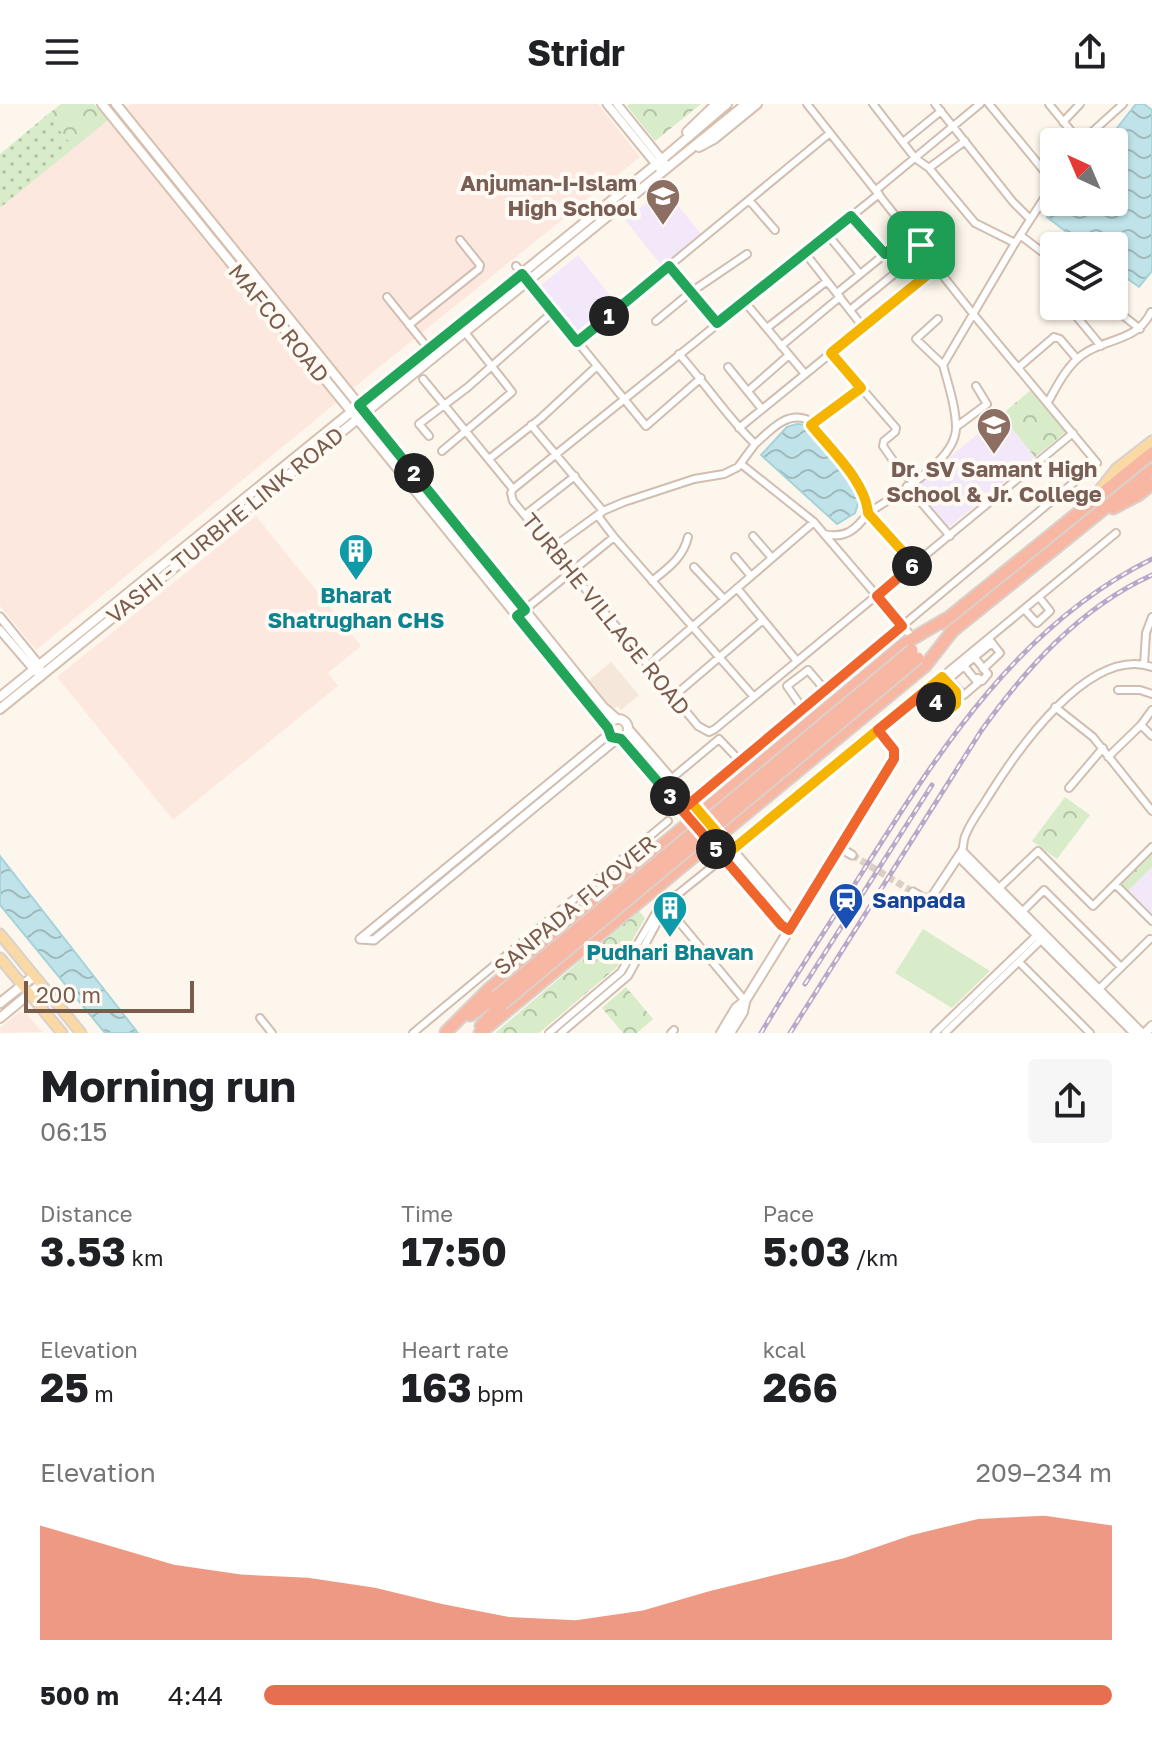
<!DOCTYPE html>
<html lang="en">
<head>
<meta charset="utf-8">
<style>
  :root { --surface:#fff; --page:#f6f6f6; --text:#202124; --muted:#757577; --accent:#e76f51 }
  body { margin:0; font-family:"Golos Text",sans-serif; background:var(--page); color:var(--text); height:100vh; display:flex; flex-direction:column; font-size:30px; white-space:nowrap }
  * { box-sizing:border-box; margin:0 }
  p { font-size:26px; color:var(--muted) }
  .icon { flex:none; width:44px; height:44px; fill:none; stroke:currentColor; stroke-width:2; stroke-linecap:round; stroke-linejoin:round }
  .map { position:relative; height:929px; overflow:hidden }
  .panel { display:flex; flex-direction:column; background:var(--surface); flex:1 }
  .panel>* { flex:none }
  .needle { width:52px; rotate:316deg }
  .controls { position:absolute; left:1040px; top:24px; display:grid; gap:16px }
  .controls a { display:grid; place-items:center; width:88px; height:88px; border-radius:8px; background:var(--surface); box-shadow:0 2px 6px #0004; font-size:40px }
  .scale { position:absolute; left:24px; bottom:20px; width:170px; box-sizing:border-box; padding-left:8px; border:4px solid #7a5c4d; border-top:0; font-size:22px; line-height:28px; white-space:nowrap; color:#7a5c4d; -webkit-text-stroke:6px #fffaf3; paint-order:stroke }
  .pin { position:absolute; display:grid; place-items:center; width:68px; height:68px; color:#fff; margin:-34px; border-radius:16px; box-shadow:0 4px 12px #0006 }
  .km { position:absolute; width:40px; height:40px; margin:-20px; border-radius:50%; background:#222; color:#fff; font-size:22px; line-height:40px; text-align:center }
  .round { display:grid; place-items:center; flex:none; width:84px; height:84px; border-radius:8px; background:var(--page) }
  .headline { display:flex; align-items:center; justify-content:space-between; height:136px; padding:0 40px }
  h1 { font-size:44px; font-weight:700; line-height:60px }
  .metrics { display:grid; grid-template-columns:repeat(3,1fr); gap:12px; height:136px; padding:8px 40px }
  .metrics div { display:grid; align-content:center }
  .metrics b { font-size:40px; font-weight:700 }
  .metrics small { font-size:22px; font-weight:400 }
  .metrics p { font-size:22px }
  .chart { height:224px; padding:16px 40px }
  .chart p { display:flex; justify-content:space-between }
  .chart svg { width:100%; height:144px; margin-top:8px; fill:var(--accent); opacity:.7 }
  ul { padding:0 40px; list-style:none; font-size:26px }
  li { display:grid; grid-template-columns:128px 96px 1fr; align-items:center; height:60px }
  li i { height:20px; border-radius:10px; background:var(--accent) }
  header { display:flex; justify-content:space-between; align-items:center; height:104px; padding:0 40px; background:var(--surface); font-size:36px; font-weight:700 }
  .map>svg:first-child { display:block }
  .residential { fill:#f5e8da }
  .commercial { fill:#fde8e0 }
  .education { fill:#f3e8fa }
  .grass { fill:#d8ecc9 }
  .forest { fill:url(#forest-crowns) }
  .garden { fill:url(#garden-dots) }
  .water { fill:url(#water-waves); stroke:#a5d3da; stroke-width:2 }
  .lines { fill:none; stroke-linecap:round; stroke-linejoin:round }
  .tertiary-tunnel { stroke:#dcd0c4; stroke-width:7; stroke-dasharray:7 3.5; stroke-linecap:butt }
  .minor-casing { stroke:#d1beb0; stroke-width:10 }
  .tertiary-casing { stroke:#d1beb0; stroke-width:11 }
  .secondary-casing { stroke:#d6c0b0; stroke-width:12 }
  .primary-casing { stroke:#dad1cd; stroke-width:13 }
  .motorway-casing { stroke:#dad1cd; stroke-width:15 }
  .minor { stroke:#fff; stroke-width:6 }
  .tertiary { stroke:#fff; stroke-width:7 }
  .secondary { stroke:#fff; stroke-width:8 }
  .primary { stroke:#fbd9a5; stroke-width:9 }
  .motorway { stroke:#f7b7a3; stroke-width:11 }
  .rail-casing { stroke:#b9a8c9; stroke-width:5 }
  .rail { stroke:#fffaf3; stroke-width:2; stroke-dasharray:6; stroke-linecap:butt }
  .motorway-bridge-casing { stroke:#dad1cd; stroke-width:15; stroke-linecap:butt }
  .motorway-bridge { stroke:#f7b7a3; stroke-width:11 }
  .split-1-casing { stroke:#fff; stroke-width:16 }
  .split-2-casing { stroke:#fff; stroke-width:16 }
  .split-3-casing { stroke:#fff; stroke-width:16 }
  .split-4-casing { stroke:#fff; stroke-width:16 }
  .split-5-casing { stroke:#fff; stroke-width:16 }
  .split-6-casing { stroke:#fff; stroke-width:16 }
  .split-7-casing { stroke:#fff; stroke-width:16 }
  .split-1 { stroke:#22a559; stroke-width:10 }
  .split-2 { stroke:#22a559; stroke-width:10 }
  .split-3 { stroke:#22a559; stroke-width:10 }
  .split-4 { stroke:#f5b400; stroke-width:10 }
  .split-5 { stroke:#f0652b; stroke-width:10 }
  .split-6 { stroke:#f0652b; stroke-width:10 }
  .split-7 { stroke:#f5b400; stroke-width:10 }
  .labels { text-anchor:middle; stroke-width:8; stroke-linejoin:round; paint-order:stroke }
  .education-label { font-size:22px; font-weight:bold; fill:#785e54; stroke:#fffaf3; text-anchor:end }
  .street-label { font-size:22px; fill:#7a5c4d; stroke:#fffaf3 }
  .culture-label { font-size:22px; font-weight:bold; fill:#0d838f; stroke:#fffaf3 }
  .transit-label { font-size:22px; font-weight:bold; fill:#164399; stroke:#fffaf3; text-anchor:start }
</style>
</head>
<body>
<header><svg class="icon" aria-label="menu" viewBox="0 0 24 24"><path d="M4 6h16M4 12h16M4 18h16"/></svg>Stridr<svg class="icon" aria-label="share" viewBox="0 0 24 24"><path d="M12 15V3M7 8l5-5 5 5M5 13v7h14v-7"/></svg></header>
<div class="map">
<svg width="1152" height="929" viewBox="0 0 1152 929">
  <defs>
    <pattern id="forest-crowns" width="20" height="18" patternUnits="userSpaceOnUse" patternTransform="scale(2)"><rect width="20" height="18" fill="#d8ecc9"/><path d="M2 6a3 3 0 1 1 6 0M12 15a3 3 0 1 1 6 0" fill="none" stroke="#b4c2a5"/></pattern>
    <pattern id="garden-dots" width="8" height="8" patternUnits="userSpaceOnUse" patternTransform="scale(2)"><rect width="8" height="8" fill="#d8ecc9"/><path d="M2 2h.1M6 6h.1" fill="none" stroke="#b4c2a5" stroke-width="1.8" stroke-linecap="round"/></pattern>
    <pattern id="water-waves" width="16" height="10" patternUnits="userSpaceOnUse" patternTransform="scale(2)"><rect width="16" height="10" fill="#bfe3e8"/><path d="M0 5q4-4 8 0t8 0" fill="none" stroke="#a0bbbe"/></pattern>
  </defs>
  <rect width="100%" height="100%" fill="#fdf6ec"/>
  <path class="residential" d="M611,558l28,33 -18,15 -4,-4 -5,5 -24,-30z"/>
  <path class="commercial" d="M131,0h467l42,53 -288,232 -227,-281z
    M108,16l229,282 -301,248 -36,-44v-398z
    M256,412l105,130 -33,27 10,13 -165,134 -116,-143z
    M19,908l8,2 15,18 -42,1v-5z"/>
  <path class="education" d="M664,84l37,46 -39,32 -37,-46z
    M578,151l38,48 -38,30 -38,-47z
    M1001,311l34,42 -91,74 -34,-42z
    M1152,763v50l-25,-25z"/>
  <path class="grass" d="M923,825l67,42 -38,37 -57,-35z"/>
  <path class="forest" d="M61,0h33l14,16 -34,28 -27,-33z
    M629,0h72l-46,37 -28,-35z
    M1032,285l35,42 -32,26 -34,-42z
    M1065,693l25,18 -33,44 -25,-18z
    M1152,748v15l-25,25 -5,-7 1,-4z
    M639,807l6,7 -28,49 -78,66h-44z
    M626,883l27,32 -16,14h-14l-21,-25z"/>
  <path class="garden" d="M47,11l27,33 -74,60v-54z"/>
  <path class="water" d="M1136,0h8l8,6v161l-13,16 -25,-18v-23h-29l-38,-29 12,-15h55v-60h-8z
    M797,320l11,1 53,69 -6,19 -18,11 -76,-69 26,-28z
    M0,752l138,177h-33l-105,-128z"/>
  <g class="lines">
    <path class="tertiary-tunnel" d="M852,751l61,37"/>
    <g class="minor-casing">
      <path id="minor" d="M873,0l42,54 14,10 46,55 40,20
        M935,0l78,98 17,17
        M989,0l65,79
        M1049,0l31,38
        M1063,18l17,-18
        M903,38l38,-31
        M1081,38l42,-38
        M929,64l36,-27
        M876,86l104,-86
        M879,90l-366,295 -2,4 2,8 185,225 11,6 6,-3 358,-296
        M749,96l26,30
        M828,131l32,39
        M1020,131l34,26
        M805,149l58,74
        M885,150l26,-21
        M516,162l130,160 55,-48
        M669,162l48,57
        M837,189l48,-39 -34,-38
        M387,193l36,45
        M744,197l61,73
        M1111,202l29,23
        M850,206l54,-44 6,-1 12,14
        M1077,213l24,29
        M938,215l-22,20 27,26
        M656,217l35,-29 56,-38
        M409,221l70,-56 1,-4 -20,-25
        M767,224l60,-47
        M577,238l253,-209
        M781,242l59,-49
        M831,249l65,75 -1,4 -11,9 -1,5 16,23 14,13
        M728,263l34,42
        M1019,263l35,-30 6,2 17,20
        M423,275l90,110
        M748,287l41,-36
        M1048,298c9,-16 18,-35 34,-47 23,-17 55,-13 69,-43
        M531,321l72,86 -5,5 16,21 140,160
        M811,321l50,-37
        M956,323l31,-23 -11,-18
        M739,324l199,-162
        M429,332l-10,-12 49,-37 85,-75
        M442,347l70,-59 -48,-61
        M489,355l52,-41 56,-52
        M741,360l73,58 10,12c21,5 32,-4 44,-21 -2,-33 -42,-68 -62,-94 -21,-7 -36,12 -51,25
        M907,382l43,50
        M525,411l50,-39
        M824,430l89,104
        M753,432l19,22
        M552,444l51,-37 21,-9 70,-23 30,-5 14,-7 17,-23c-28,-27 -49,-60 -76,-90
        M735,453l16,19
        M914,460l-46,-51c26,-17 89,-52 88,-86 0,-20 -8,-43 -13,-62l72,-122 39,-60
        M694,463l30,32
        M652,477c16,-13 31,-23 36,-44
        M737,484l60,73
        M1024,505l13,14 13,-12 -11,-14
        M517,512l97,-79
        M971,549l17,21 -6,7 -4,-3
        M966,560l26,-21
        M648,561l166,-143
        M1144,561l2,-32 6,-16
        M983,565l17,-16 -11,-14
        M949,575l15,-13
        M955,582l9,9 14,-12 -17,-21
        M1118,586h22l12,4
        M926,587l17,18 6,2 7,-7v-12l-14,-15
        M674,592l89,-76
        M1055,603l38,30 59,74
        M803,605l-16,-23 21,-16 17,20
        M1141,621l11,11
        M1108,653l33,-32 11,-15
        M671,675l48,-40 21,22
        M1069,684l34,-40
        M682,706l415,-347 -123,-148 -167,-211
        M840,744l56,-94 -18,-24
        M732,746l384,-317
        M962,747c2,-6 1,-12 4,-17 5,-13 15,-25 22,-37 28,-45 101,-152 164,-130
        M1115,780l37,37
        M997,786l41,-39 55,55 59,-59
        M666,802l79,95
        M1019,811l25,-25 77,77
        M1019,858l71,71
        M1096,888l54,-53
        M260,914l12,15
        M413,929l255,-212
        M549,929l72,-61 36,-61 66,-53
        M561,929l67,-57 38,-70
        M671,929l3,-3
        M935,929l104,-100
        M945,929l98,-95"/>
    </g>
    <g class="tertiary-casing">
      <path id="tertiary" d="M607,0l53,65
        M617,0l50,62
        M0,513l39,48 3,10
        M0,526l36,42
        M959,753l175,176
        M913,788l10,6h8l31,-47 180,182
        M794,818l46,-74 12,7
        M360,835l14,1 243,-201
        M360,835l249,-205"/>
    </g>
    <g class="secondary-casing">
      <path id="secondary" d="M102,0l506,624
        M116,0l487,603 14,12
        M687,28l29,-28
        M699,43l15,-8 43,-35
        M0,593l659,-535 68,-58
        M0,605l746,-605
        M608 625a10 10 0 1 1 20 0a10 10 0 1 1-20 0Z
        M628,625l75,87
        M621,635l72,84
        M717,728l77,90 -49,79 -9,7 -15,25
        M707,735l74,86 8,5
        M0,899l34,-27
        M0,914l41,-34
        M730,929l13,-21 2,-10
        M1145,929l7,-7"/>
    </g>
    <g class="primary-casing">
      <path id="primary" d="M1097,389l19,-24 36,-28
        M0,830l81,99
        M0,854l62,75"/>
    </g>
    <g class="motorway-casing">
      <path id="motorway" d="M1113,404l25,-13 14,-11
        M942,519l210,-170
        M950,529l202,-163
        M470,911l26,-18
        M481,922l21,-22
        M446,928l43,-43 416,-346 41,-24
        M480,929l445,-367 29,-37"/>
    </g>
    <use href="#minor" class="minor"/>
    <use href="#tertiary" class="tertiary"/>
    <use href="#secondary" class="secondary"/>
    <use href="#primary" class="primary"/>
    <use href="#motorway" class="motorway"/>
    <g class="rail-casing">
      <path id="rail" d="M805,880l127,-199
        M761,929c33,-56 69,-110 104,-165 76,-120 155,-244 287,-309
        M790,929l191,-302c45,-63 100,-124 171,-156"/>
    </g>
    <use href="#rail" class="rail"/>
    <g class="motorway-bridge-casing">
      <path id="motorway-bridge" d="M496,893l416,-347
        M502,900l416,-346"/>
    </g>
    <use href="#motorway-bridge" class="motorway-bridge"/>
  </g>
  <g class="lines">
    <g class="split-1-casing">
      <path id="split-1" d="M609,212l60,-50 48,57 134,-107 34,38 26,-21 10,12"/>
    </g>
    <g class="split-2-casing">
      <path id="split-2" d="M414,369l-55,-68 163,-131 55,68 32,-26"/>
    </g>
    <g class="split-3-casing">
      <path id="split-3" d="M414,369l111,137 -8,6 91,112 3,9 10,2 49,57"/>
    </g>
    <g class="split-4-casing">
      <path id="split-4" d="M670,692l12,14 9,-8 41,48 210,-173 14,15v12l-9,7 -11,-9"/>
    </g>
    <g class="split-5-casing">
      <path id="split-5" d="M716,745l65,76 8,5 105,-171v-9l-16,-20 48,-39 10,11"/>
    </g>
    <g class="split-6-casing">
      <path id="split-6" d="M716,745l-34,-39 220,-184 -25,-30 35,-30"/>
    </g>
    <g class="split-7-casing">
      <path id="split-7" d="M912,462l2,-2 -46,-51c-2,-31 -38,-64 -57,-88l50,-37 -30,-35 107,-87 -17,-21"/>
    </g>
    <use href="#split-1" class="split-1"/>
    <use href="#split-2" class="split-2"/>
    <use href="#split-3" class="split-3"/>
    <use href="#split-4" class="split-4"/>
    <use href="#split-5" class="split-5"/>
    <use href="#split-6" class="split-6"/>
    <use href="#split-7" class="split-7"/>
  </g>
  <defs>
    <g id="school-pin" transform="scale(1.8)"><path d="M0 17L-7.5 6A9.5 9.5 0 1 1 7.5 6Z" fill="#8d6e63" stroke="#fffaf3"/><path d="M0-5L7-2L0 1L-7-2ZM-4 1L0 2.5L4 1V4Q0 6-4 4Z" fill="#fff"/></g>
    <g id="building-pin" transform="scale(1.8)"><path d="M0 17L-7.5 6A9.5 9.5 0 1 1 7.5 6Z" fill="#0f9aa8" stroke="#fffaf3"/><path d="M-4-6H4V6H1V3H-1V6H-4ZM-2.5-4.3h1.7v1.8h-1.7ZM.8-4.3h1.7v1.8H.8ZM-2.5-1h1.7V.8h-1.7ZM.8-1h1.7V.8H.8Z" fill="#fff"/></g>
    <g id="station-pin" transform="scale(1.8)"><path d="M0 17L-7.5 6A9.5 9.5 0 1 1 7.5 6Z" fill="#1a4fb4" stroke="#fffaf3"/><path d="M-3-6H3Q5-6 5-4V2Q5 4 3 4L4.5 6H3L1.5 4h-3L-3 6H-4.5L-3 4Q-5 4-5 2V-4Q-5-6-3-6ZM-3.5-4v3h7v-3ZM-3.5 1v1.5H-2V1ZM2 1v1.5H3.5V1Z" fill="#fff"/></g>
  </defs>
  <g fill-rule="evenodd">
    <use href="#school-pin" x="663" y="92"/>
    <use href="#school-pin" x="994" y="321"/>
    <use href="#building-pin" x="356" y="447"/>
    <use href="#station-pin" x="846" y="796"/>
    <use href="#building-pin" x="670" y="804"/>
  </g>
  <g class="labels">
    <g class="education-label">
      <text x="637" y="87">Anjuman-I-Islam<tspan x="637" dy="25">High School</tspan></text>
      <text x="994" y="373" text-anchor="middle">Dr. SV Samant High<tspan x="994" dy="25">School &amp; Jr. College</tspan></text>
    </g>
    <g class="street-label">
      <text transform="translate(279 219) rotate(51)" y="8">MAFCO ROAD</text>
      <text transform="translate(225 421) rotate(-39)" y="8">VASHI - TURBHE LINK ROAD</text>
      <text transform="translate(606 510) rotate(51)" y="8">TURBHE VILLAGE ROAD</text>
      <text transform="translate(575 801) rotate(-40)" y="8">SANPADA FLYOVER</text>
    </g>
    <g class="culture-label">
      <text x="356" y="499">Bharat<tspan x="356" dy="25">Shatrughan CHS</tspan></text>
      <text x="670" y="856">Pudhari Bhavan</text>
    </g>
    <g class="transit-label">
      <text x="872" y="804">Sanpada</text>
    </g>
  </g>
</svg>
<div class="controls">
<a><svg class="needle" viewBox="-14 -14 28 28"><path d="M0-13l5 13h-10z" fill="#e53935"/><path d="M0 13l5-13h-10z" fill="#757577"/></svg></a>
<a><svg class="icon" aria-label="layers" viewBox="0 0 24 24"><path d="M12 4l9 5-9 5-9-5zM3 14l9 5 9-5"/></svg></a>
</div>
<div class="scale">200 m</div>
<div class="pin" style="left:921px;top:141px;background:#1e9e55"><svg class="icon" aria-label="arrive" viewBox="0 0 24 24"><path d="M6 21V4h12l-3 4 3 4H6"/></svg></div>
<b class="km" style="left:609px;top:212px">1</b>
<b class="km" style="left:414px;top:369px">2</b>
<b class="km" style="left:670px;top:692px">3</b>
<b class="km" style="left:936px;top:598px">4</b>
<b class="km" style="left:716px;top:745px">5</b>
<b class="km" style="left:912px;top:462px">6</b>
</div>
<section class="panel">
<div class="headline"><div><h1>Morning run</h1><p>06:15</p></div><a class="round"><svg class="icon" aria-label="share" viewBox="0 0 24 24"><path d="M12 15V3M7 8l5-5 5 5M5 13v7h14v-7"/></svg></a></div>
<div class="metrics">
<div><p>Distance</p><b>3.53<small> km</small></b></div>
<div><p>Time</p><b>17:50</b></div>
<div><p>Pace</p><b>5:03<small> /km</small></b></div>
</div>
<div class="metrics">
<div><p>Elevation</p><b>25<small> m</small></b></div>
<div><p>Heart rate</p><b>163<small> bpm</small></b></div>
<div><p>kcal</p><b>266</b></div>
</div>
<div class="chart"><p><span>Elevation</span>209–234 m</p>
<svg viewBox="0 0 160 44" preserveAspectRatio="none"><path d="M0 44V9L10 15L20 21L30 24L40 25L50 28L60 33L70 37L80 38L90 35L100 29L110 24L120 19L130 12L140 7L150 6L160 9V44z"/></svg>
</div>
<ul>
<li><b>500 m</b>4:44<i style="width:100%"></i></li>
</ul>
</section>
</body>
</html>
